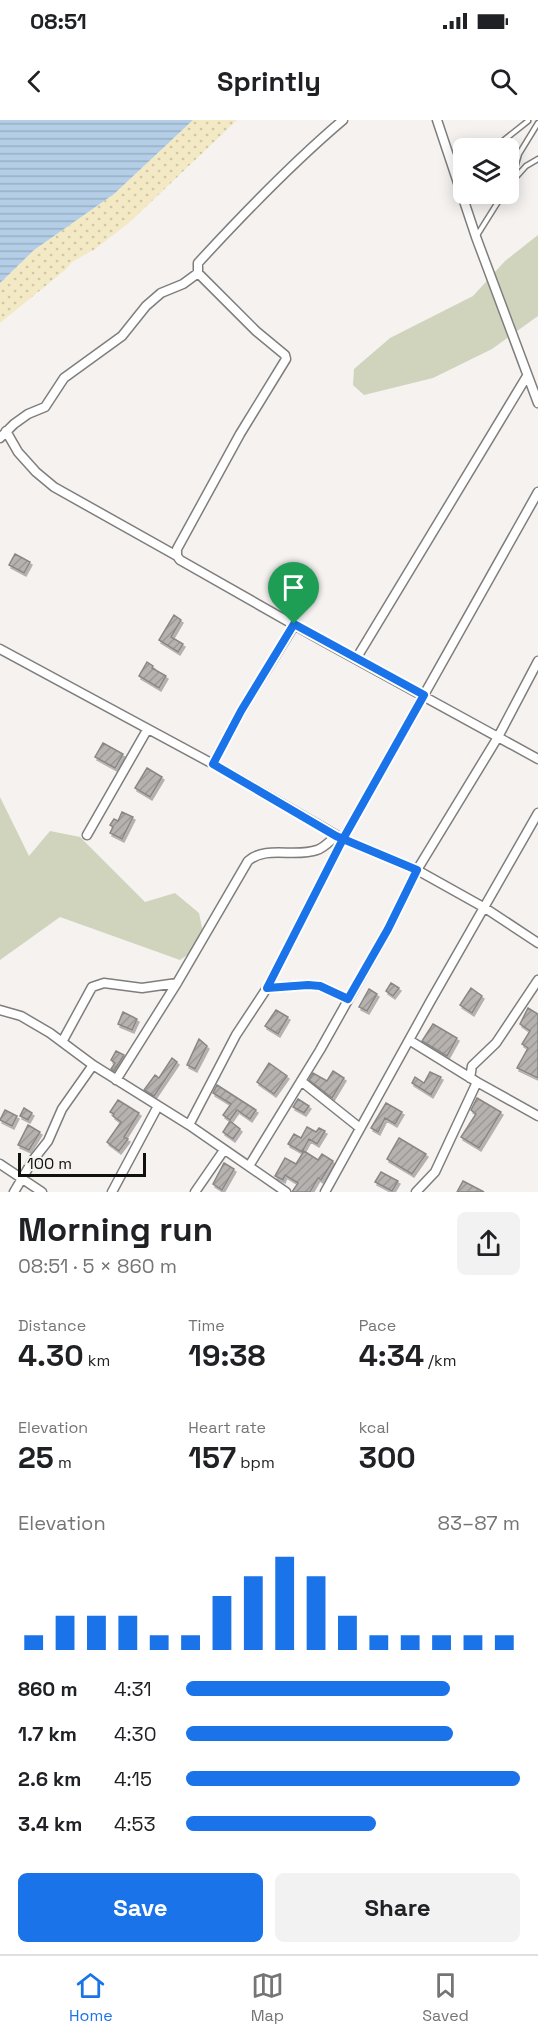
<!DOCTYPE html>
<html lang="en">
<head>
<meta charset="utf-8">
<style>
  :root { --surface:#fff; --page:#f2f2f2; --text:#202124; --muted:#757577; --line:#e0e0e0; --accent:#1a73e8 }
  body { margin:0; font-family:"Space Grotesk",sans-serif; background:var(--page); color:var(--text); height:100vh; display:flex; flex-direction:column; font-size:22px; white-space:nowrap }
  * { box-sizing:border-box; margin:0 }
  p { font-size:20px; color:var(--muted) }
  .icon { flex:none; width:33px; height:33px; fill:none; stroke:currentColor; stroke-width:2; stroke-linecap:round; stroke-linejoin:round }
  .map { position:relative; height:1072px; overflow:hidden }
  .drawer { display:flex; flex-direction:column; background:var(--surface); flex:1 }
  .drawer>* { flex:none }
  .buttons { position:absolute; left:453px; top:18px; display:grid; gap:12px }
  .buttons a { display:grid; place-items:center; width:66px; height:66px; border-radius:9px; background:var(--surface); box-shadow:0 3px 15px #0003; font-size:30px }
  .scale { position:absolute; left:18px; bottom:15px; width:128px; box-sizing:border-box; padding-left:6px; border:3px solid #10100f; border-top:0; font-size:16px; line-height:21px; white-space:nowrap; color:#10100f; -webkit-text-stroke:4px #f5f2f0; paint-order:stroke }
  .pin { position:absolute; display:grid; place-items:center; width:51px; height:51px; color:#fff; margin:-62px -26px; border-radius:50% 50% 50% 0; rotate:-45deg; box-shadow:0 0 6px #0007 }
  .pin .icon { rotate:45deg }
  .round { display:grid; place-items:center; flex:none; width:63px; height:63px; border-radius:9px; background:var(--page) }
  .head { display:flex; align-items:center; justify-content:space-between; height:102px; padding:0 18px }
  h1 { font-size:33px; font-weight:700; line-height:45px }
  .figures { display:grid; grid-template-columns:repeat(3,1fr); gap:9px; height:102px; padding:6px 18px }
  .figures div { display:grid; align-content:center }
  .figures b { font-size:30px; font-weight:700 }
  .figures small { font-size:16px; font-weight:400 }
  .figures p { font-size:16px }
  .chart { height:168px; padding:12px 18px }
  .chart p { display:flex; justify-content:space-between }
  .chart svg { width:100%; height:108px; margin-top:6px; stroke:var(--accent); stroke-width:6 }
  .primary-button { display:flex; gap:12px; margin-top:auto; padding:12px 18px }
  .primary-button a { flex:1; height:69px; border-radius:9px; background:var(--accent); color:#fff; font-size:24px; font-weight:700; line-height:69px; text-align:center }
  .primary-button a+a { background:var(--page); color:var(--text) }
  ul { padding:0 18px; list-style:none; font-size:20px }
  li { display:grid; grid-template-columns:96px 72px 1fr; align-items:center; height:45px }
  li i { height:15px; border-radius:8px; background:var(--accent) }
  .status { display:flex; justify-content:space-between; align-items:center; height:42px; padding:0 30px; background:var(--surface); direction:ltr }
  .status svg { height:16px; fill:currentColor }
  header { display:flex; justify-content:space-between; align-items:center; height:78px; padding:0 18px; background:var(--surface); font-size:27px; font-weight:700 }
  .dock { display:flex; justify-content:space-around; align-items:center; height:84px; border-top:2px solid var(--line); background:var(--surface); font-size:16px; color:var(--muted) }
  .dock a { display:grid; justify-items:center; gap:3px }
  .dock .active { color:var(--accent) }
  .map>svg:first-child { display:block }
  .green { fill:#d0d4bd }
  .sand { fill:url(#sand-dots) }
  .water { fill:url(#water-rules) }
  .building { fill:url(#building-hatch); stroke:#8a8785; stroke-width:1.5; filter:url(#shadow) }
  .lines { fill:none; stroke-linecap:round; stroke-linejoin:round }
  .lane-casing { stroke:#807e7c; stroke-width:7 }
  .street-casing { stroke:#807e7c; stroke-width:11 }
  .lane { stroke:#fff; stroke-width:4 }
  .street { stroke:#fff; stroke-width:8 }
  .route-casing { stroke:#fff; stroke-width:12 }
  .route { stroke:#1a73e8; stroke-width:8 }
</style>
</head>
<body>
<div class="status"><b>08:51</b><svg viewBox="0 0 49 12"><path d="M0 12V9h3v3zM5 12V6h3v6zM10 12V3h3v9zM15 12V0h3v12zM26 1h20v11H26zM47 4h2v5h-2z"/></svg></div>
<header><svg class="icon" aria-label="back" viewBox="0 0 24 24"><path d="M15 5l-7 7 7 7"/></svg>Sprintly<svg class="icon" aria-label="search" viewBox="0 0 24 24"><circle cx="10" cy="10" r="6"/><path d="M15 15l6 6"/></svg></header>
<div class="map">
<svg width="538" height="1072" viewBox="0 0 538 1072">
  <defs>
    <pattern id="sand-dots" width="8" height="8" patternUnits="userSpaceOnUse" patternTransform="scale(1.5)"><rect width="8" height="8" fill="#f3e9c4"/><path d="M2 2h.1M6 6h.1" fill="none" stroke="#cfc7a7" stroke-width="1.8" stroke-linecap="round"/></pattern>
    <pattern id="water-rules" width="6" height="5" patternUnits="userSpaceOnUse" patternTransform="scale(1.5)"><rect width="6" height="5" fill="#b3cee6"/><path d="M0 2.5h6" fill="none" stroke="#99b0c4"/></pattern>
    <pattern id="building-hatch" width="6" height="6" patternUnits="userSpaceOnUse" patternTransform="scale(1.5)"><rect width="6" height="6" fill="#b5b2b0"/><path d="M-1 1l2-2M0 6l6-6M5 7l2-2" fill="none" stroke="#9b9896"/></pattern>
    <filter id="shadow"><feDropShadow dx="2" dy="3" stdDeviation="0" flood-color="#0004"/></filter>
  </defs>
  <rect width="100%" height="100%" fill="#f5f2f0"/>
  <path class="green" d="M538,115v81l-46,33 -59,29 -69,17 -11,-10 1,-16 36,-31 83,-42 32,-35z
    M0,677l29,59 21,-25 30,6 65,65 30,-9 24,20 6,30 -25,17 -120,-43 -60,43z"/>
  <path class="sand" d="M193,0h44l-107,102 -35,27 -23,13 -7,8 -65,53v-40l34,-33 80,-56z"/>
  <path class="water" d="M0,0h193l-79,74 -80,56 -34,33z"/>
  <path class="building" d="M15,434l15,8 -6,11 -15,-8z
    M174,495l7,5 -10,17 12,7 -5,8 -19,-12z
    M147,542l6,4 -1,2 14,8 -7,12 -20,-12z
    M103,623l20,11 -8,14 -20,-11z
    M147,648l15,9 -12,20 -15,-9z
    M122,692l11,5 -11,22 -12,-6 3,-6 -3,-2 4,-6 4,2z
    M391,863l8,5 -6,8 -7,-5z
    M471,868l11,8 -10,17 -12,-8z
    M369,869l8,5 -10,17 -8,-4z
    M528,888l10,6v64l-21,-10 11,-20 -6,-4 8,-13 -10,-7z
    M276,890l12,7 -10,17 -13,-8z
    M123,892l14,7 -5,11 -14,-6z
    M433,904l24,14 -10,18 -25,-15z
    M199,919l8,7 -12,23 -8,-4z
    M116,931l8,4 -10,16 -3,-2 4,-6 -4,-3z
    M172,938l5,4 -23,34 -10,-6 11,-15 4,3z
    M269,943l18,13 -13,18 -17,-12z
    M333,951l11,7 -12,20 -23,-18 4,-7 14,8z
    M430,952l11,5 -10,18 -19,-12 3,-6 9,6z
    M217,965l39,25 -6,9 -13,-9 -7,10 -7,-5 8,-11 -18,-11z
    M477,978l24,14 -22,36 -18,-11 15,-23 -5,-4z
    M298,979l11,7 -5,7 -11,-6z
    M118,980l21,13 -15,24 4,2 -9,12 -12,-9 14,-20 -8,-6 1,-2 -4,-2z
    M386,983l16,9 -7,12 -10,-6 -7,14 -7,-4z
    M24,988l8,5 -4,7 -8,-4z
    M5,990l12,6 -5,10 -12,-6z
    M230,1001l10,8 -7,10 -10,-7z
    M28,1005l12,7 -11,18 -11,-5z
    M307,1007l9,5 3,-4 6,3 -8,13 -8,-5 -7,13 -14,-8 6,-10 7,4z
    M399,1018l27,16 -14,20 -25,-15z
    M304,1031l14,9 4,-6 11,7 -12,19 -3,-2 -8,14h-18l6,-9 -13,-8 -2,5 -8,-4 10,-18 11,6z
    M224,1043l10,6 -12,21 -9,-6z
    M381,1052l17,9 -6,10 -17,-9z
    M463,1061l21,11h-27z"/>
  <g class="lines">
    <g class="lane-casing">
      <path id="lane" d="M494,28l34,-27
        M511,62l8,-28 19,-31
        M508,66l18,-20 12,-7
        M476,117l27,-43"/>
    </g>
    <g class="street-casing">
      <path id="street" d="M343,0c-52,44 -99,93 -145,143v10l58,58 29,24 1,4 -46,75 -63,115v7l3,4 139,79 219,120
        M437,0l39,117 62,166
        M6,311l12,21 18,20 18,15 123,69
        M0,318l14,-14 14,-10 17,-7 19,-29 58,-42 24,-30 15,-13 22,-9 15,-11
        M0,529l213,115 130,75 195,-347
        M356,539l171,-283
        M213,644l28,-53 54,-87
        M87,715l60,-105
        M267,868l41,-3 12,1 28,13
        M0,890l21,6 29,17 43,32 96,60 97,67
        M409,920l68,42 61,34
        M62,922l30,-55 12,-4 38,5 35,-5
        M470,958l2,-12 24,-23 42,-63
        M116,960l61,-97 71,-122c18,-16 47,-3 69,-11 7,-2 13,-9 19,-14
        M301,961l59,47
        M189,1005l47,-90 31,-47 76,-149 74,31 68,38 53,35
        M0,1044l42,28
        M249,1046l71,-116 68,-121 29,-59 81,-133 40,-76
        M14,1072l19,-32 15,-19 14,-32 31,-44
        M112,1072l46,-86
        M195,1072l29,-42
        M325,1072l105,-190 108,-189
        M416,1072l19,-20 42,-90"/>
    </g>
    <use href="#lane" class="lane"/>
    <use href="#street" class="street"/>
  </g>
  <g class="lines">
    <g class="route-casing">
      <path id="route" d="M294,504l-53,87 -28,53 123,72 7,3 74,31 -29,59 -40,70 -28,-13 -12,-1 -41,3 76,-149 81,-144 -130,-71"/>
    </g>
    <use href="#route" class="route"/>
  </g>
</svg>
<div class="buttons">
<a><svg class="icon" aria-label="layers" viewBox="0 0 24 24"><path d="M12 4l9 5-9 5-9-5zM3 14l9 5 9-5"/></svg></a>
</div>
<div class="scale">100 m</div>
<div class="pin" style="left:294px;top:504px;background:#1e9e55"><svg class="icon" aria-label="arrive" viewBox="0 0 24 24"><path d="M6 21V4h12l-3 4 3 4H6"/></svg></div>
</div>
<section class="drawer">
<div class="head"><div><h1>Morning run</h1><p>08:51 · 5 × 860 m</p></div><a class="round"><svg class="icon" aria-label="share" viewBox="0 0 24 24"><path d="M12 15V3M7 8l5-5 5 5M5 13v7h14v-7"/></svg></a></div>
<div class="figures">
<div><p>Distance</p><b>4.30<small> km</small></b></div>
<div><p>Time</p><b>19:38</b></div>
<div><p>Pace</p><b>4:34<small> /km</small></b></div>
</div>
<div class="figures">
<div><p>Elevation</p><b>25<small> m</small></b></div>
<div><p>Heart rate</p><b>157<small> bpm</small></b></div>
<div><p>kcal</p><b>300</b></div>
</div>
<div class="chart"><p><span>Elevation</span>83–87 m</p>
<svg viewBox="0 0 160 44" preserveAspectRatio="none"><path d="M5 44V38M15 44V30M25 44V30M35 44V30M45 44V38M55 44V38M65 44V22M75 44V14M85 44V6M95 44V14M105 44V30M115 44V38M125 44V38M135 44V38M145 44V38M155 44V38"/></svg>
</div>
<ul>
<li><b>860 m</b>4:31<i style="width:79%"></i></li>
<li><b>1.7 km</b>4:30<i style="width:80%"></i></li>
<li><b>2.6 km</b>4:15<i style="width:100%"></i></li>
<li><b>3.4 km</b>4:53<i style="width:57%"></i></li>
</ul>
<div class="primary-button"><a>Save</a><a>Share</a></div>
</section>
<nav class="dock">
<a class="active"><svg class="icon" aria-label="home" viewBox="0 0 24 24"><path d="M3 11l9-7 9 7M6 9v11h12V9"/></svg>Home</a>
<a><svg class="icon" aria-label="map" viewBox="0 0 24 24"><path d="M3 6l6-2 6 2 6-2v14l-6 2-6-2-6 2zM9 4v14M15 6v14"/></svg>Map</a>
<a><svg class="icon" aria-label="saved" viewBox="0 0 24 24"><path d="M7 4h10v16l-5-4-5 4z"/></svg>Saved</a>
</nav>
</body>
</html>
